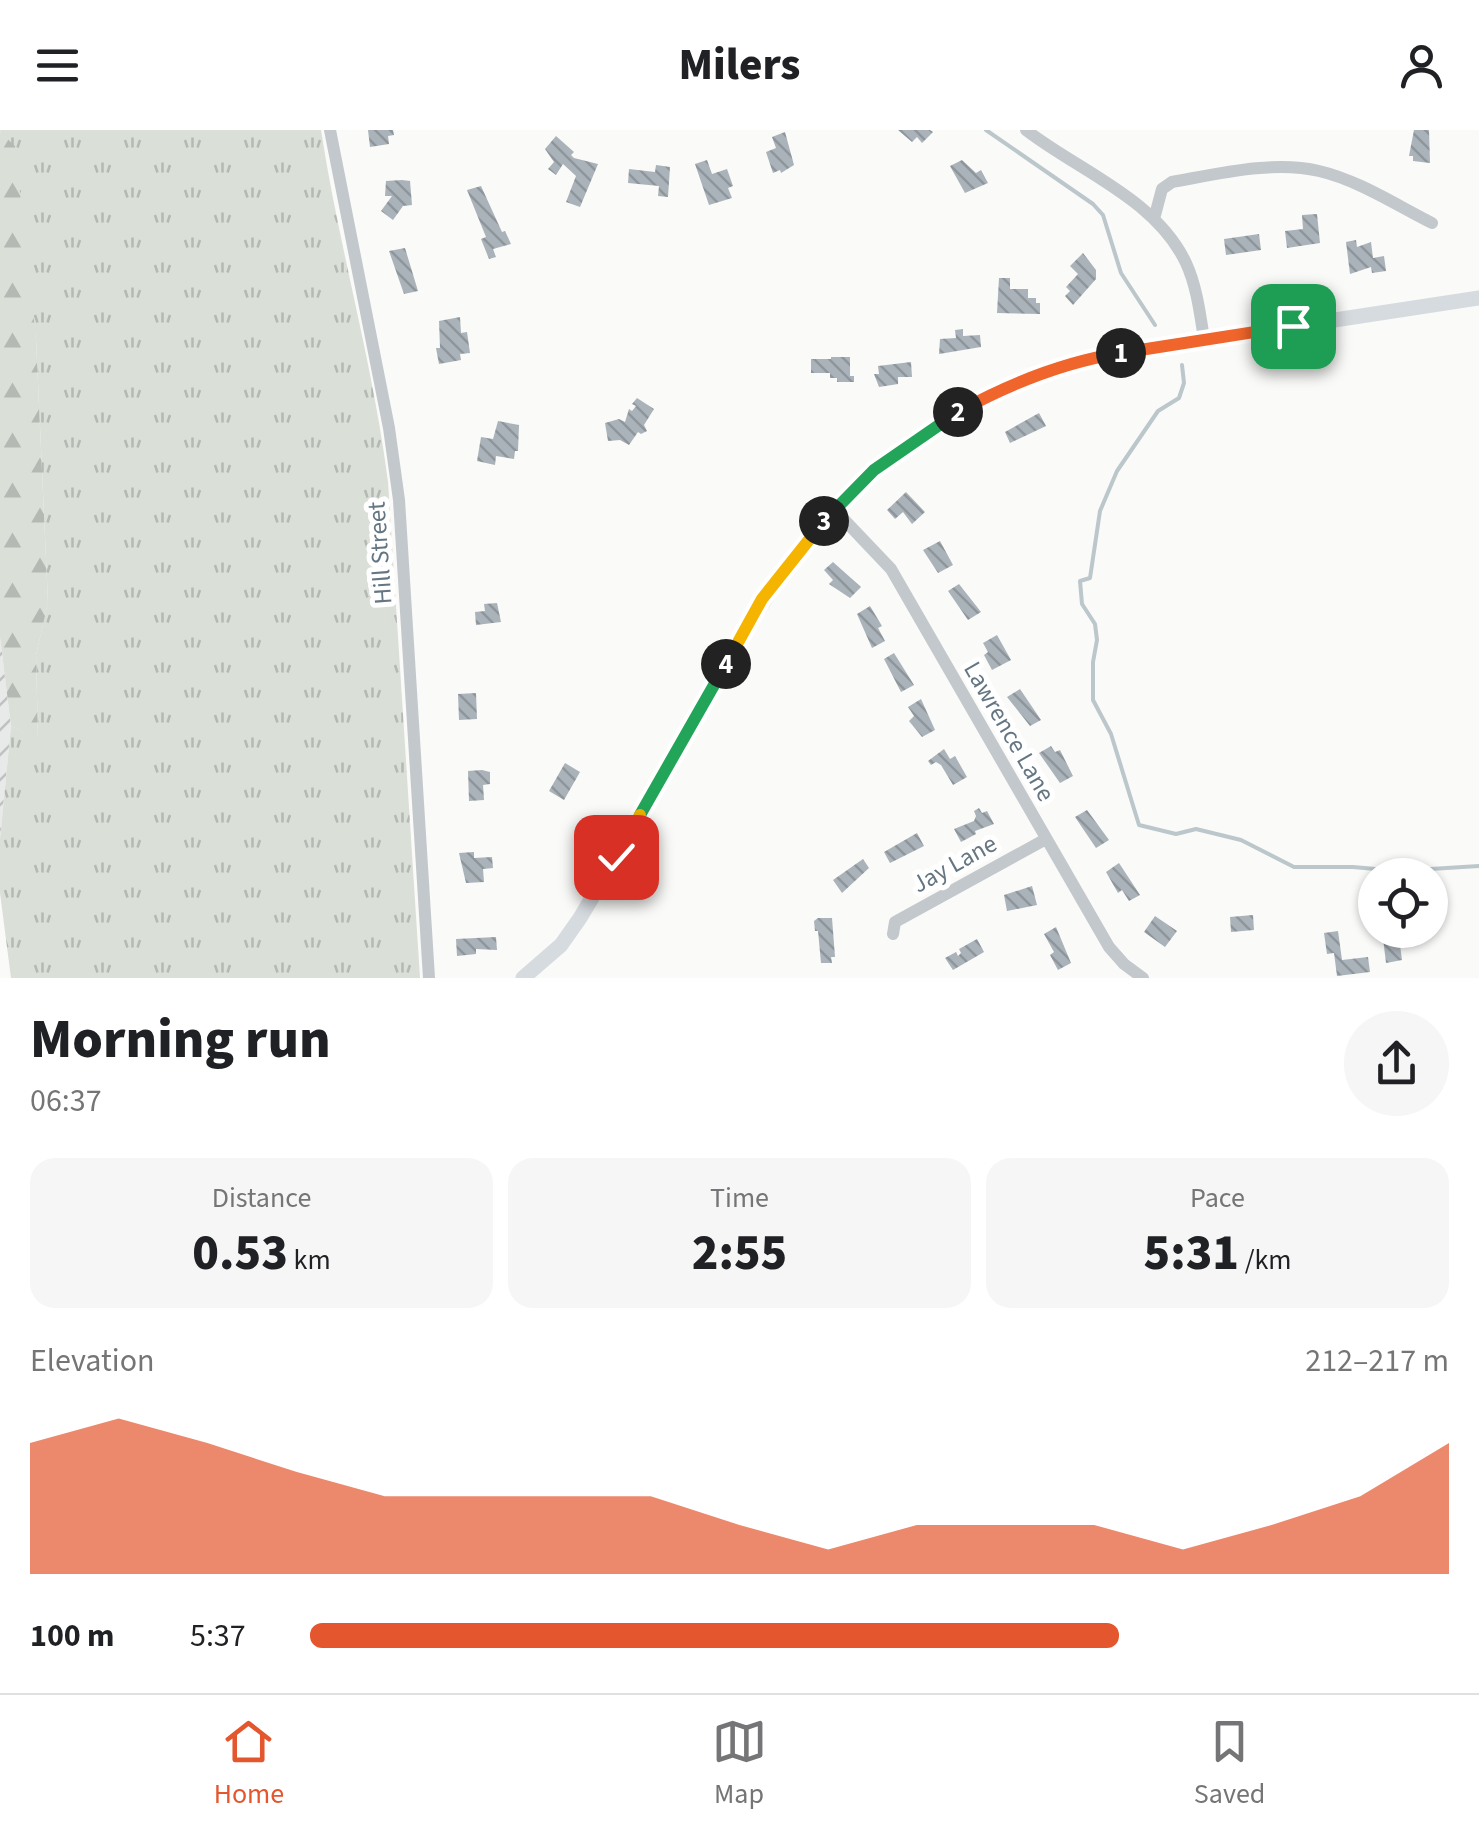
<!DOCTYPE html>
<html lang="en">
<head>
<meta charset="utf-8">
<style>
  :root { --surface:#fff; --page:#f6f6f6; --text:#202124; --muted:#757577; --line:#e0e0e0; --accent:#e4572e }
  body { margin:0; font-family:"Source Sans 3",sans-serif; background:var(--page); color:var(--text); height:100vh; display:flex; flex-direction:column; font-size:38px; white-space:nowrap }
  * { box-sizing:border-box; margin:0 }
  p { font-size:32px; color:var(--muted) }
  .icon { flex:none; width:55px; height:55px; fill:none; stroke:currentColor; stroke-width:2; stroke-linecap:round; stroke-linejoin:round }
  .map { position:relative; height:848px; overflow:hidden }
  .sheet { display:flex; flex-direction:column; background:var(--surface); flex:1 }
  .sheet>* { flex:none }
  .buttons { position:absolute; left:1358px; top:728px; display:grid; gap:20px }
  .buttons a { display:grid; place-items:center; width:90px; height:90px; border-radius:50%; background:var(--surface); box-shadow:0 2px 8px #0004; font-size:50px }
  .pin { position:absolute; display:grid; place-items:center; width:85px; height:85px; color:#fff; margin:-42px; border-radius:20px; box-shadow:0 5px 15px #0006 }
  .km { position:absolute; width:50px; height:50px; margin:-25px; border-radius:50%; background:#222; color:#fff; font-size:28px; line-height:50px; text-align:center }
  .round { display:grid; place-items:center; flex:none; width:105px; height:105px; border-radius:52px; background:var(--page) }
  .head { display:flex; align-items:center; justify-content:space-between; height:170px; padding:0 30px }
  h1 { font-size:55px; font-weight:800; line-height:75px }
  .metrics { display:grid; grid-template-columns:repeat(3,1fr); gap:15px; height:170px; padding:10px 30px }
  .metrics div { display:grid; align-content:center; border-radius:25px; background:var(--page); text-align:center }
  .metrics b { font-size:50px; font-weight:800 }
  .metrics small { font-size:28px; font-weight:400 }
  .metrics p { font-size:28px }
  .chart { height:280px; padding:20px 30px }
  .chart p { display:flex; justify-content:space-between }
  .chart svg { width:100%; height:180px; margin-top:10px; fill:var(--accent); opacity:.7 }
  ul { padding:0 30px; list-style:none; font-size:32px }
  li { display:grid; grid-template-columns:160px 120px 1fr; align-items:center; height:75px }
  li i { height:25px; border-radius:12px; background:var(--accent) }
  header { display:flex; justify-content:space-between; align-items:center; height:130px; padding:0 30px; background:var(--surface); font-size:45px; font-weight:800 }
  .dock { display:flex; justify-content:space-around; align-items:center; height:140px; border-top:2px solid var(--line); background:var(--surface); font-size:28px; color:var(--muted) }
  .dock a { display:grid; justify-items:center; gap:5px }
  .dock .active { color:var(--accent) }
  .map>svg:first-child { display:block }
  .industrial { fill:url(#industrial-furrows) }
  .grass { fill:url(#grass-tufts) }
  .forest { fill:url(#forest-firs) }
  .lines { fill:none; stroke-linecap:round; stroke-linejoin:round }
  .stream { stroke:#bbc7cb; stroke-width:4 }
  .building { fill:url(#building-back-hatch) }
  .minor { stroke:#c3c8cc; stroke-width:12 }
  .major { stroke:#d6dbdf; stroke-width:15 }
  .split-1-casing { stroke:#fff; stroke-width:20 }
  .split-2-casing { stroke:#fff; stroke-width:20 }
  .split-3-casing { stroke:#fff; stroke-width:20 }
  .split-4-casing { stroke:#fff; stroke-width:20 }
  .split-5-casing { stroke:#fff; stroke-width:20 }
  .split-6-casing { stroke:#fff; stroke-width:20 }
  .split-1 { stroke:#f0652b; stroke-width:12 }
  .split-2 { stroke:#f0652b; stroke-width:12 }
  .split-3 { stroke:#22a559; stroke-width:12 }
  .split-4 { stroke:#f5b400; stroke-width:12 }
  .split-5 { stroke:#22a559; stroke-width:12 }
  .split-6 { stroke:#f5b400; stroke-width:12 }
  .labels { text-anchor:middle; stroke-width:10; stroke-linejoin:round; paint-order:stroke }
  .street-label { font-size:25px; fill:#657683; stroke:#fff }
</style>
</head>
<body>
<header><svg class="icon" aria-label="menu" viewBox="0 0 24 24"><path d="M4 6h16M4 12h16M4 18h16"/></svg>Milers<svg class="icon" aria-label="person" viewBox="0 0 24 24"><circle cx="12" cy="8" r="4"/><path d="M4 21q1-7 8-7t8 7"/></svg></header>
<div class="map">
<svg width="1479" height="848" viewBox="0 0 1479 848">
  <defs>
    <pattern id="industrial-furrows" width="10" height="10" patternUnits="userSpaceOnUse" patternTransform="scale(2.5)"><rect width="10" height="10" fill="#e8e9e9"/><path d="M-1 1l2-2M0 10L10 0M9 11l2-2" fill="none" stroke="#c0c1c2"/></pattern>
    <pattern id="grass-tufts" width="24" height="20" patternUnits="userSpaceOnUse" patternTransform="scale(2.5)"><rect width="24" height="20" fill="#dadfd7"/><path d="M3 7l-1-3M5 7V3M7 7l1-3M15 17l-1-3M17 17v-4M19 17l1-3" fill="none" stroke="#b4b9b4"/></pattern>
    <pattern id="forest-firs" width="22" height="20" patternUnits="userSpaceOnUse" patternTransform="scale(2.5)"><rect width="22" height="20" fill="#dadfd7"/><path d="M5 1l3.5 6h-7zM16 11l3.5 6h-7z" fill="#b4b9b4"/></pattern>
    <pattern id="building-back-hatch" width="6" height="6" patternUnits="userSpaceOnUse" patternTransform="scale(2.5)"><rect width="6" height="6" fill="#aab3b9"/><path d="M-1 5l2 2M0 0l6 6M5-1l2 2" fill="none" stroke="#8e969c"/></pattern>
  </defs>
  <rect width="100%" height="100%" fill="#fafaf8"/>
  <path class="industrial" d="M0,507l11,89 -11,113z"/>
  <path class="grass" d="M0,0h321c18,118 52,233 67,352l32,496h-409l-11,-85v-54l11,-113 27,12 -2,-83 12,-53 -12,-263z"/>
  <path class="forest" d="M0,2l15,14 21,193 12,264 -12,52 2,84 -27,-13 -11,-89z"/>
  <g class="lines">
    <path class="stream" d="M986,0l107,74 10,11 18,58 34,52
      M1182,235l2,18 -5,15 -21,13 -41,60 -17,40 -10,67 -10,3 2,23 13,20 2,16 -4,22v38l18,34 28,91 37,9 20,-5 45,11 53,27h59l45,4 81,-5"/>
  </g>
  <path class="building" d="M368,0h25l1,5 -6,1 1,8 -19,3z
    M898,0h32l3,2 -11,11 -5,-6 -5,5z
    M1414,0h15l1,33 -17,-2v-5h-4z
    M785,2l9,33 -13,8 -1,-3 -7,3 -7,-21 10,-4 -4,-11z
    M556,6l18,16 -3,3 3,3 24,6 -18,43 -14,-5 10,-26 -13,-12 -7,11 -8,-6 6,-7 -9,-13z
    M707,30l5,14 15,-5 6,17 -5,2 4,10 -23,7 -14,-41z
    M962,30l14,13 5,-3 7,13 -23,10 -15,-27z
    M656,35l14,2 -2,30 -10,-1 1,-10 -31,-3 1,-14 26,3z
    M402,50l8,1 2,24 -9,1 -10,14 -12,-9 11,-15h-7l1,-15z
    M481,56l21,46 3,-1 6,13 -18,5 3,8 -7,2 -8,-20 5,-2 -19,-47z
    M1317,84l3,29 -33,5 -2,-17 18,-2 -1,-14z
    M1259,104l2,16 -35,5 -2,-16z
    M1356,110l1,7 14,-5 2,16 11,-2 2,15 -14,2 -1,-6 -21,7 -4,-32z
    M405,118l13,43 -14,3 -15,-43z
    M1083,123l13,17v9l-23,26 -8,-9 5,-5 -4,-4 12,-13 -8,-8z
    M999,148h11v11h18v9h8v5h4v11l-43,-1z
    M460,187l1,16 6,-1 3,21 -10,1 1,6 -22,4 -3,-16h4l-1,-27z
    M963,199v7l17,-1 1,12 -42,7 1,-15 16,-1 -1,-8z
    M831,227h19v19h4v6h-17v-4h-7v-5h-19v-14h20z
    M911,232l1,15h-14v7l-19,3 -5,-13h5l-1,-8z
    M637,268l17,11 -10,16 3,6 -6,3 -3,-2 -9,13 -9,-5 -12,1 -3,-18 14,-4 6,3 4,-13 3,2 4,-5 -4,-2z
    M1039,283l7,13 -36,17 -5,-11z
    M498,291l21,4 -1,26h-3l-1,8 -18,-3 -1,9 -18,-4 4,-24 12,2z
    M906,362l19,20 -13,12 -9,-12 -8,7 -8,-9z
    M940,411l13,24 -15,8 -15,-23z
    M833,432l28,25 -11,11 -21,-14 4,-4 -9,-10z
    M959,454l22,28 -13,8 -20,-29z
    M497,473l4,19 -25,3 -1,-13 10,-1 -1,-7z
    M870,476l12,20 -4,2 7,13 -13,7 -15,-34z
    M997,505l14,25 -19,10 -8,-15 4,-3 -5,-9z
    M894,523l20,32 -13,7 -17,-33z
    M1020,559l21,31 -11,6 -23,-29z
    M476,563l1,26 -18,1 -1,-26z
    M921,569l14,31 -13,7 -13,-16 5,-5 -6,-9z
    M1051,616l4,6 5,-2 13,26 -13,7 -21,-30z
    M944,619l6,10 5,-3 12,21 -14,8 -12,-20 -5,-3 -5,3 -3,-4z
    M565,633l15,9 -16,28 -15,-9z
    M482,640l8,2v12l-7,1 1,15 -15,1 -1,-30z
    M979,678l3,5 5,-2 7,13 -19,7 1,3 -15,8 -7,-13 20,-8 2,-5 -2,-5z
    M1087,680l22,30 -13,8 -21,-31z
    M917,703l7,13 -34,17 -6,-11z
    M474,722v6l18,-1 1,11 -10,1 1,13 -18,1 -7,-30z
    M863,729l6,9 -27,25 -9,-13z
    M1119,733l21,32 -11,6 -7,-11 -4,3 -12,-21z
    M1032,756l5,19 -30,6 -3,-16z
    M1253,785l1,15 -23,2 -1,-15z
    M1155,786l22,15 -12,16 -21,-15z
    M818,788h14l3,39h-4l1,6h-11l-3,-32h-3l-1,-10z
    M1056,797l15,36 -13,7 -8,-15 4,-3 -10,-18z
    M1382,800h16l4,30 -16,3z
    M1338,801l4,29 26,-3 2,15 -33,4 -3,-23 -7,1 -3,-21z
    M496,807l1,13 -21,-1v5l-19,2 -1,-17z
    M977,809l7,13 -31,18 -8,-12 11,-6 2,4 3,-3 -2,-4z"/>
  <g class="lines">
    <path class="minor" d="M330,0l59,298 10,72 30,478
      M1026,0c53,41 130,69 160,133 11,24 14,51 18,76
      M1154,89l8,-30 10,-7c45,-8 101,-22 147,-11 39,9 77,34 113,52
      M834,379l57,60 218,378 15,17 19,14
      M893,804l2,-12 151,-83"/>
    <path class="major" d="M523,848l38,-33 19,-27c40,-67 79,-136 118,-205 57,-100 107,-192 202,-263 60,-46 128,-73 199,-94l380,-58"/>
  </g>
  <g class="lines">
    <g class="split-1-casing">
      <path id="split-1" d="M1121,223l172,-27"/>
    </g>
    <g class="split-2-casing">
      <path id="split-2" d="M958,282c51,-28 105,-50 163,-59"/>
    </g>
    <g class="split-3-casing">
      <path id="split-3" d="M824,391l50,-51 84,-58"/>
    </g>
    <g class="split-4-casing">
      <path id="split-4" d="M726,534l36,-65 62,-78"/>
    </g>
    <g class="split-5-casing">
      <path id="split-5" d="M640,685l86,-151"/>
    </g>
    <g class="split-6-casing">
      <path id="split-6" d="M616,727l24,-42"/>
    </g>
    <use href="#split-1" class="split-1"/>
    <use href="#split-2" class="split-2"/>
    <use href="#split-3" class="split-3"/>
    <use href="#split-4" class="split-4"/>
    <use href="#split-5" class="split-5"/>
    <use href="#split-6" class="split-6"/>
  </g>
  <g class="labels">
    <g class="street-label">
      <text transform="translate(379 423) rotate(-94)" y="9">Hill Street</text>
      <text transform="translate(1010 601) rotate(60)" y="9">Lawrence Lane</text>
      <text transform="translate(954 733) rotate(-29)" y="9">Jay Lane</text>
    </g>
  </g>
</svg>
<div class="buttons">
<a><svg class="icon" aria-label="locate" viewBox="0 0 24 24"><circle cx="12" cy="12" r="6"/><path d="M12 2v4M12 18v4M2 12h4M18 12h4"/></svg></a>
</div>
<div class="pin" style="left:1293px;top:196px;background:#1e9e55"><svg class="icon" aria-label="arrive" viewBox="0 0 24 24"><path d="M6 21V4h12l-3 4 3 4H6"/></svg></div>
<div class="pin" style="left:616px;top:727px;background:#d93025"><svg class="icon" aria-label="check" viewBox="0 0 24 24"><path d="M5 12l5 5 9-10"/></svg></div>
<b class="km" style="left:1121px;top:223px">1</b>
<b class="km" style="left:958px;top:282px">2</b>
<b class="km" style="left:824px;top:391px">3</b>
<b class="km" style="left:726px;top:534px">4</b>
</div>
<section class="sheet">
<div class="head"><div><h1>Morning run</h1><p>06:37</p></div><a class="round"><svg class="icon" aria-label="share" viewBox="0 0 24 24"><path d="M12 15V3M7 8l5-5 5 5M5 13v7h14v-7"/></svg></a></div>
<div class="metrics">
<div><p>Distance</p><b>0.53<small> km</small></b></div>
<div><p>Time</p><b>2:55</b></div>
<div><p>Pace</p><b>5:31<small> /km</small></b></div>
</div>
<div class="chart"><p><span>Elevation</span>212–217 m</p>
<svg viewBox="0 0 160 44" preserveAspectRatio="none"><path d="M0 44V12L10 6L20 12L30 19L40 25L50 25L60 25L70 25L80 32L90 38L100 32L110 32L120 32L130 38L140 32L150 25L160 12V44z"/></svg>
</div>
<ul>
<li><b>100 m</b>5:37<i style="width:71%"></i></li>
</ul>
</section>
<nav class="dock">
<a class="active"><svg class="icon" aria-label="home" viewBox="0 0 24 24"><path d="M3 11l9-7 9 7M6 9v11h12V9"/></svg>Home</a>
<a><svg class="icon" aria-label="map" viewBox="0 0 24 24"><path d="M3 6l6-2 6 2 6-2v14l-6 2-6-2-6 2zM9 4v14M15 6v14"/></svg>Map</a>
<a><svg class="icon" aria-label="saved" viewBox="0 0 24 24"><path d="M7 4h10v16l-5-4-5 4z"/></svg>Saved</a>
</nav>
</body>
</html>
